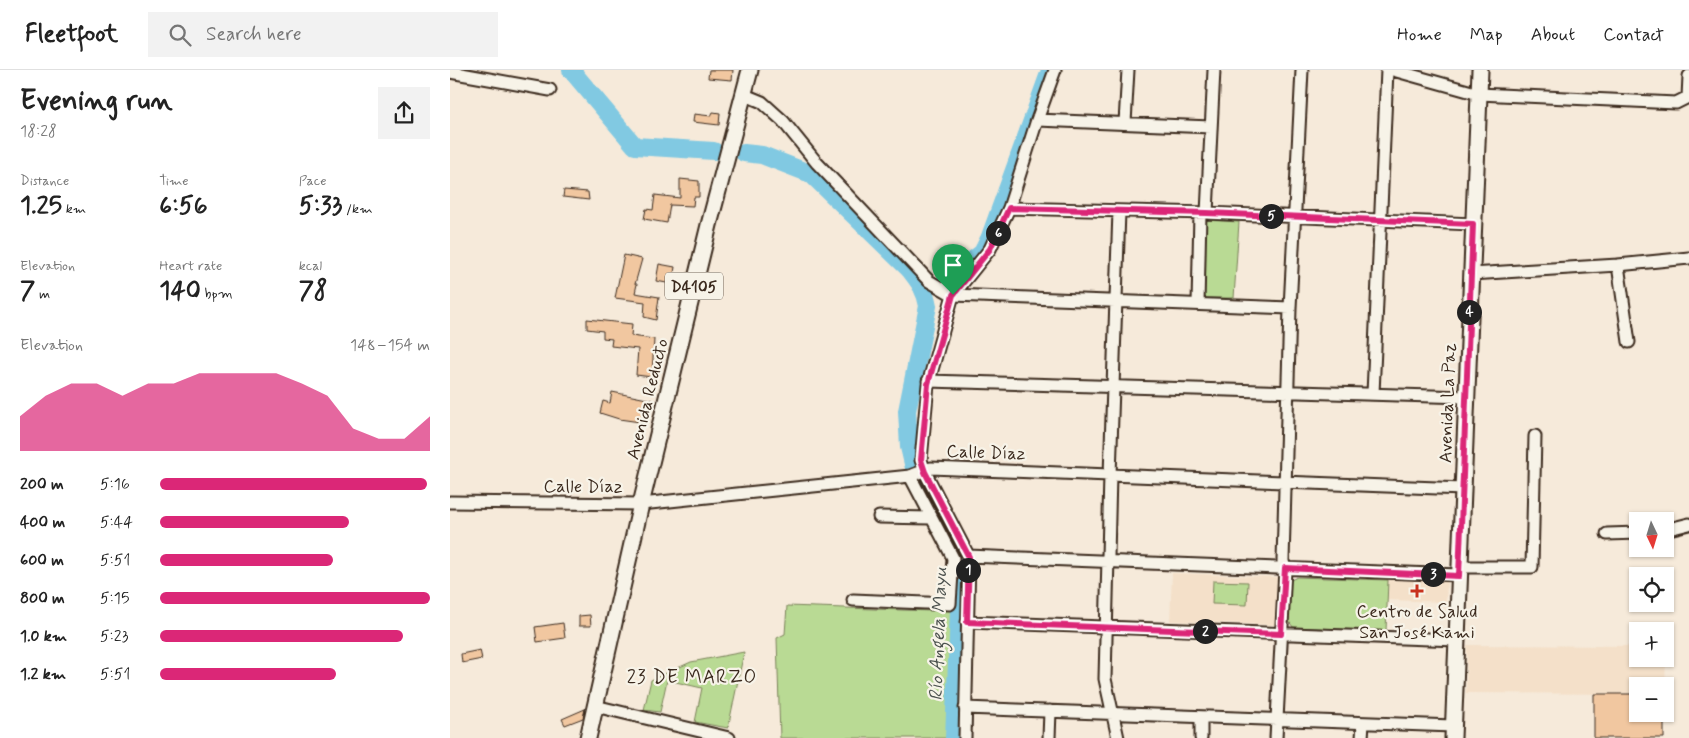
<!DOCTYPE html>
<html lang="en">
<head>
<meta charset="utf-8">
<style>
  :root { --surface:#fff; --page:#f2f2f2; --text:#222; --muted:#767676; --line:#e0e0e0; --accent:#db2777 }
  body { margin:0; font-family:Mynerve,sans-serif; background:var(--page); color:var(--text); height:100vh; display:flex; flex-direction:column; font-size:19px; white-space:nowrap }
  * { box-sizing:border-box; margin:0 }
  p { font-size:16px; color:var(--muted) }
  .icon { flex:none; width:28px; height:28px; fill:none; stroke:currentColor; stroke-width:2; stroke-linecap:round; stroke-linejoin:round }
  .map { position:relative; flex:1; overflow:hidden }
  .details { display:flex; flex-direction:column; background:var(--surface); width:450px }
  .details>* { flex:none }
  .needle { width:32px; rotate:176deg }
  .tools { position:absolute; left:1179px; top:442px; display:grid; gap:10px }
  .tools a { display:grid; place-items:center; width:45px; height:45px; border-radius:0px; background:var(--surface); box-shadow:0 1px 4px #0004; font-size:25px }
  .pin { position:absolute; display:grid; place-items:center; width:42px; height:42px; color:#fff; margin:-51px -21px; border-radius:50% 50% 50% 0; rotate:-45deg; box-shadow:0 0 5px #0007 }
  .pin .icon { rotate:45deg }
  .km { position:absolute; width:25px; height:25px; margin:-12px; border-radius:50%; background:#222; color:#fff; font-size:14px; line-height:25px; text-align:center }
  .round { display:grid; place-items:center; flex:none; width:52px; height:52px; border-radius:0px; background:var(--page) }
  .head { display:flex; align-items:center; justify-content:space-between; height:85px; padding:0 20px }
  h1 { font-size:28px; font-weight:800; line-height:38px }
  .metrics { display:grid; grid-template-columns:repeat(3,1fr); gap:8px; height:85px; padding:5px 20px }
  .metrics div { display:grid; align-content:center }
  .metrics b { font-size:25px; font-weight:800 }
  .metrics small { font-size:14px; font-weight:400 }
  .metrics p { font-size:14px }
  .chart { height:140px; padding:10px 20px }
  .chart p { display:flex; justify-content:space-between }
  .chart svg { width:100%; height:90px; margin-top:5px; fill:var(--accent); opacity:.7 }
  ul { padding:0 20px; list-style:none; font-size:16px }
  li { display:grid; grid-template-columns:80px 60px 1fr; align-items:center; height:38px }
  li i { height:12px; border-radius:6px; background:var(--accent) }
  header { display:flex; align-items:center; gap:30px; box-sizing:border-box; height:70px; padding:0 25px; background:var(--surface); border-bottom:1px solid var(--line) }
  header strong { font-size:24px }
  nav { display:flex; gap:28px; margin-inline-start:auto; font-size:18px }
  .search { width:350px; height:45px; background:var(--page); display:flex; align-items:center; gap:12px; box-sizing:border-box; padding:0 18px; border-radius:0px; color:var(--muted); font-size:19px }
  main { display:flex; flex:1; min-height:0 }
  .map>svg:first-child { display:block }
  .built { fill:#f4e0c9 }
  .green { fill:#b9da94; stroke:#7a8259 }
  .lines { fill:none; stroke-linecap:round; stroke-linejoin:round }
  .canal { stroke:#81c9e2; stroke-width:10 }
  .river { stroke:#81c9e2; stroke-width:18 }
  .building { fill:#f1c7a0; stroke:#3b2a1e }
  .minor-casing { stroke:#3b2a1e; stroke-width:15 }
  .major-casing { stroke:#3b2a1e; stroke-width:19 }
  .minor { stroke:#f7f3e8; stroke-width:11 }
  .major { stroke:#f7f3e8; stroke-width:15 }
  .route-casing { stroke:#fff; stroke-width:10 }
  .route { stroke:#db2777; stroke-width:6 }
  .poi-dot { fill:#c8321e; stroke:#f7f3e8; stroke-width:2 }
  .labels { text-anchor:middle; stroke-width:4.5; stroke-linejoin:round; paint-order:stroke }
  .shield { fill:#f7f3e8; stroke:#73665b; stroke-width:1 }
  .shield-label { font-size:16px; font-weight:bold; fill:#3b2a1e }
  .street-label { font-size:18px; fill:#3b2a1e; stroke:#f7f3e8 }
  .poi-label { font-size:18px; fill:#3b2a1e; stroke:#f7f3e8 }
  .water-label { font-size:19px; font-style:italic; fill:#4c524f; stroke:#f7f3e8 }
  .neighbourhood-label { font-size:19px; letter-spacing:1px; fill:#3b2a1e; stroke:#f7f3e8 }
</style>
</head>
<body>
<header>
<strong>Fleetfoot</strong>
<div class="search"><svg class="icon" aria-label="search" viewBox="0 0 24 24"><circle cx="10" cy="10" r="6"/><path d="M15 15l6 6"/></svg>Search here</div>
<nav><a>Home</a><a>Map</a><a>About</a><a>Contact</a></nav>
</header>
<main>
<section class="details">
<div class="head"><div><h1>Evening run</h1><p>18:28</p></div><a class="round"><svg class="icon" aria-label="share" viewBox="0 0 24 24"><path d="M12 15V3M7 8l5-5 5 5M5 13v7h14v-7"/></svg></a></div>
<div class="metrics">
<div><p>Distance</p><b>1.25<small> km</small></b></div>
<div><p>Time</p><b>6:56</b></div>
<div><p>Pace</p><b>5:33<small> /km</small></b></div>
</div>
<div class="metrics">
<div><p>Elevation</p><b>7<small> m</small></b></div>
<div><p>Heart rate</p><b>140<small> bpm</small></b></div>
<div><p>kcal</p><b>78</b></div>
</div>
<div class="chart"><p><span>Elevation</span>148–154 m</p>
<svg viewBox="0 0 160 44" preserveAspectRatio="none"><path d="M0 44V27L10 17L20 11L30 11L40 17L50 11L60 11L70 6L80 6L90 6L100 6L110 11L120 17L130 33L140 38L150 38L160 27V44z"/></svg>
</div>
<ul>
<li><b>200 m</b>5:16<i style="width:99%"></i></li>
<li><b>400 m</b>5:44<i style="width:70%"></i></li>
<li><b>600 m</b>5:51<i style="width:64%"></i></li>
<li><b>800 m</b>5:15<i style="width:100%"></i></li>
<li><b>1.0 km</b>5:23<i style="width:90%"></i></li>
<li><b>1.2 km</b>5:51<i style="width:65%"></i></li>
</ul>
</section>
<div class="map">
<svg width="1239" height="668" viewBox="0 0 1239 668">
  <rect width="100%" height="100%" fill="#f6eada"/>
  <filter id="ink" filterUnits="userSpaceOnUse"><feTurbulence type="fractalNoise" baseFrequency=".02" numOctaves="2"/><feDisplacementMap in="SourceGraphic" scale="10" xChannelSelector="R" yChannelSelector="G"/><feConvolveMatrix kernelMatrix="1 2 1 2 8 2 1 2 1" color-interpolation-filters="sRGB"/></filter>
  <g filter="url(#ink)">
    <path class="built" d="M722,503l105,4 -2,48 -105,-4z
      M938,510l59,2 -1,20 -59,-2z
      M1017,575l170,1 1,13h27l1,-12 -1,48v-9h-27l-1,8 -171,-1z"/>
    <path class="green" d="M755,150l34,2 -5,76h-33z
      M847,507l91,3 -2,51 -93,-4 -5,-7 1,-39z
      M763,511l35,1 -1,23 -35,-1z
      M506,527h9l-4,141h-181l-3,-100 8,-4 2,-28 145,5 20,-4z
      M294,582l-16,76 -33,-6 7,-34 -35,-8 -7,32 -16,-2 7,-30 40,-18z"/>
    <g class="lines">
      <path class="canal" d="M492,209l37,-29 7,-14 60,-166"/>
      <path class="river" d="M121,0l64,76 79,5
        M294,83l18,2 49,19 98,95c10,13 16,20 19,37l-21,105 2,36 5,21
        M471,412l40,76 -7,180"/>
    </g>
    <path class="building" d="M259,0h24l-1,10 -24,-2z
      M263,42l7,1 -1,12 -26,-3 1,-8 17,2z
      M230,109l19,2v16h-5l-1,9 -23,-1 -3,18 -23,-4 2,-10 7,1 2,-15 25,3z
      M114,120l24,2 1,8 -26,-3z
      M174,185l18,4 -7,25h2l-2,9 24,4 -3,23 -12,-3 1,-15 -30,-4z
      M209,194l16,3 -3,17 -16,-3z
      M137,249l45,5 -1,12 23,3 -2,38 -16,-2 2,-26 -27,-3 1,-7 -9,-1v-7l-16,-2z
      M162,322l40,8 -5,23 -28,-4 -19,-6 3,-12 7,2z
      M140,545l1,11h-12v-10z
      M113,553l2,15 -28,4 -2,-15z
      M30,580l2,9 -20,4 -1,-9z
      M1144,624h44v20h26v24h-70z
      M135,639l-2,9 -18,7 -3,-6z"/>
    <g class="lines">
      <g class="minor-casing">
        <path id="minor" d="M943,0l86,24 197,9 12,-6 1,-21
          M0,2l100,18
          M295,25l17,7 21,19 34,42 112,118 24,14 337,13
          M587,50l174,7
          M675,53l3,-53
          M559,138l198,5 266,11
          M757,143l7,-143
          M1168,195l11,77
          M1021,204l147,-9 71,-7
          M748,234l2,-91
          M478,311l538,16
          M923,324l14,-324
          M0,432l191,2 269,-28 21,-8 532,21
          M429,447l52,1
          M1215,460l24,-6
          M1157,464l31,-1
          M518,486l491,19
          M1010,497h72l3,-131
          M403,530l97,4 3,-46 -43,-82
          M517,552l490,18
          M145,636l134,32
          M515,638l488,18
          M515,668l4,-181 -44,-85 -4,-12 7,-76 25,-89 37,-46 19,-41 28,-88 18,-50
          M599,668l1,-27
          M668,668l-13,-59 5,-204 9,-264
          M751,668v-21
          M826,668l9,-169 -2,-8 7,-253 12,-238
          M912,668l1,-15"/>
      </g>
      <g class="major-casing">
        <path id="major" d="M138,668l53,-234 68,-279 41,-155
          M1003,668l27,-668"/>
      </g>
      <use href="#minor" class="minor"/>
      <use href="#major" class="major"/>
    </g>
  </g>
  <g class="lines" filter="url(#ink)">
    <g class="route-casing">
      <path id="route" d="M559,138l198,5 266,11 -14,352 -174,-8 -4,66 -314,-12 2,-65 -44,-85 -4,-12 7,-76 25,-89 37,-46z"/>
    </g>
    <use href="#route" class="route"/>
  </g>
  <path class="poi-dot" d="M964.5 513.5h5v5h5v5h-5v5h-5v-5h-5v-5h5z"/>
  <g class="labels">
    <rect class="shield" x="215" y="202.5" width="58" height="27" rx="4"/>
    <g class="shield-label">
      <text x="244" y="222">D4105</text>
    </g>
    <g class="street-label">
      <text transform="translate(197 329) rotate(-76)" y="6">Avenida Reducto</text>
      <text transform="translate(997 333) rotate(-88)" y="6">Avenida La Paz</text>
      <text transform="translate(536 382) rotate(2)" y="6">Calle Díaz</text>
      <text x="133" y="422">Calle Díaz</text>
    </g>
    <g class="poi-label">
      <text x="967" y="547">Centro de Salud<tspan x="967" dy="21">San José Kami</tspan></text>
    </g>
    <g class="water-label">
      <text transform="translate(487 564) rotate(-88)" y="7">Río Angela Mayu</text>
    </g>
    <g class="neighbourhood-label">
      <text x="242" y="613">23 DE MARZO</text>
    </g>
  </g>
</svg>
<div class="tools">
<a><svg class="needle" viewBox="-14 -14 28 28"><path d="M0-13l5 13h-10z" fill="#e53935"/><path d="M0 13l5-13h-10z" fill="#767676"/></svg></a>
<a><svg class="icon" aria-label="locate" viewBox="0 0 24 24"><circle cx="12" cy="12" r="6"/><path d="M12 2v4M12 18v4M2 12h4M18 12h4"/></svg></a>
<a>+</a>
<a>−</a>
</div>
<div class="pin" style="left:503px;top:225px;background:#1e9e55"><svg class="icon" aria-label="arrive" viewBox="0 0 24 24"><path d="M6 21V4h12l-3 4 3 4H6"/></svg></div>
<b class="km" style="left:518px;top:500px">1</b>
<b class="km" style="left:755px;top:561px">2</b>
<b class="km" style="left:983px;top:504px">3</b>
<b class="km" style="left:1019px;top:242px">4</b>
<b class="km" style="left:821px;top:146px">5</b>
<b class="km" style="left:548px;top:163px">6</b>
</div>
</main>
</body>
</html>
